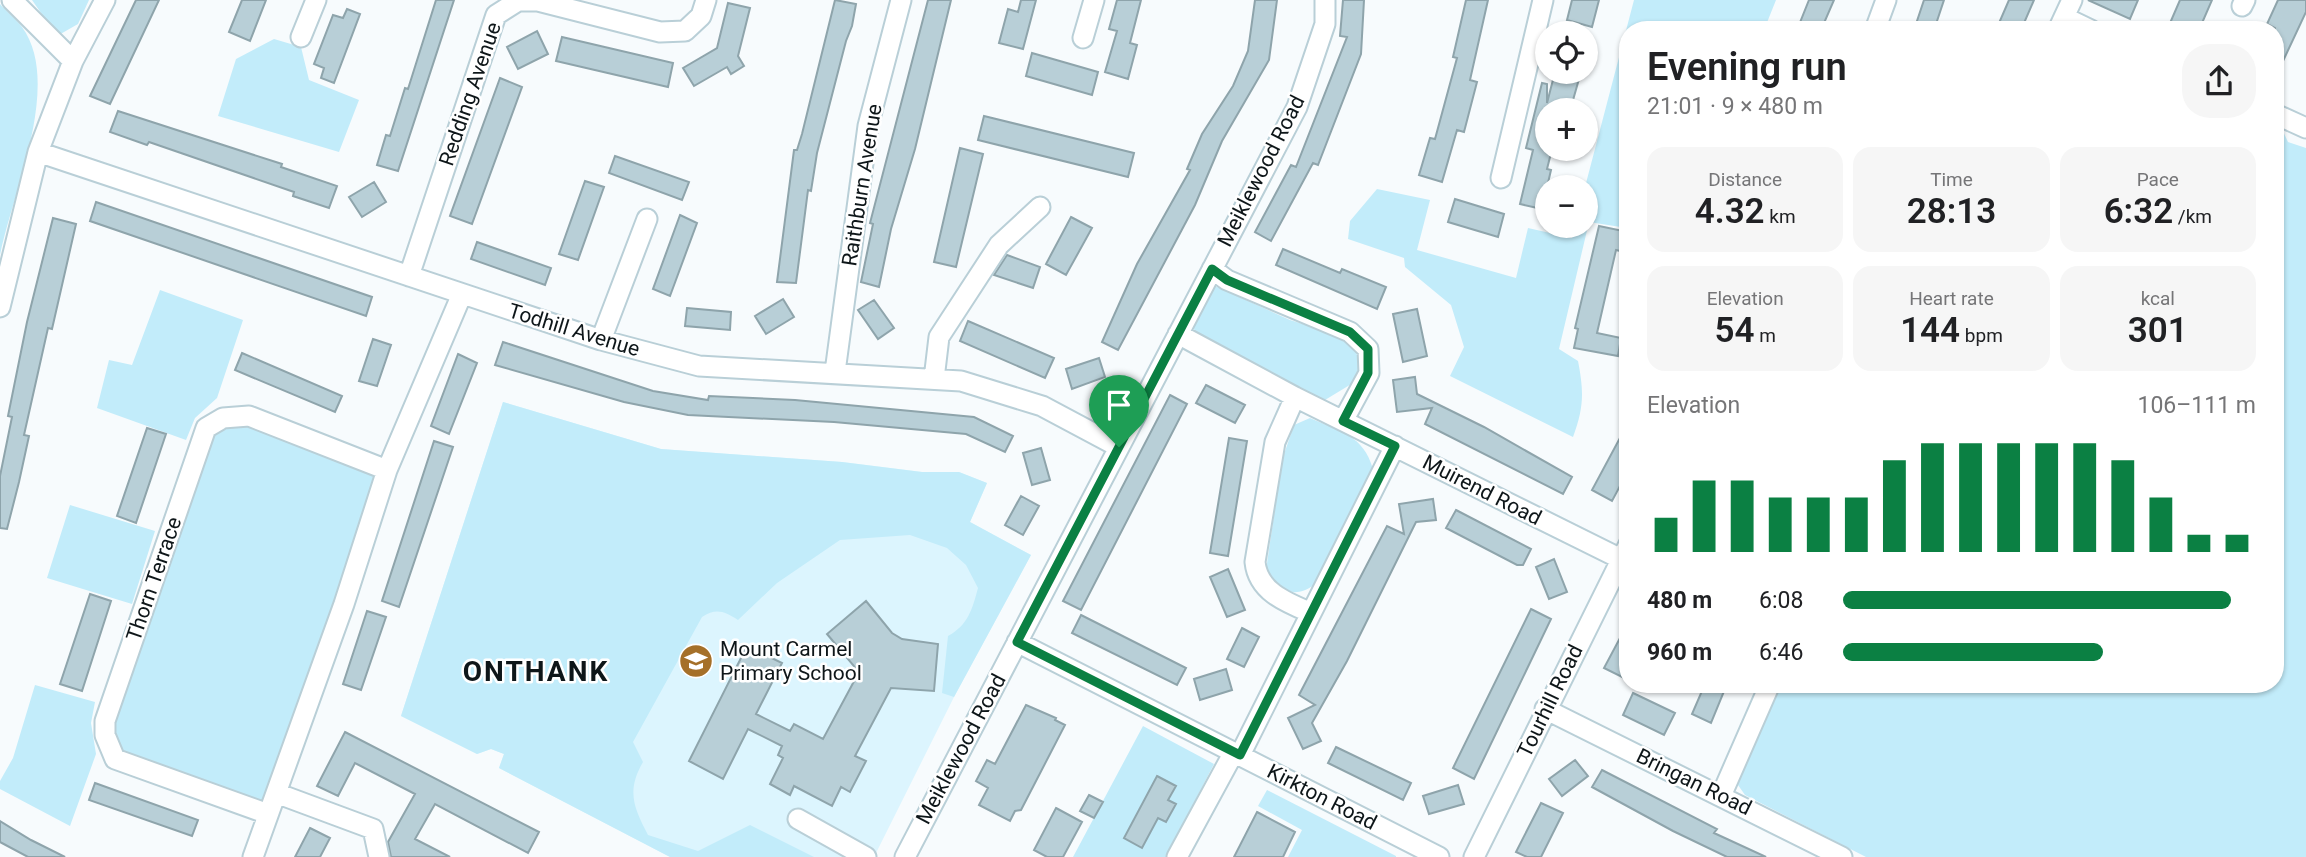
<!DOCTYPE html>
<html lang="en">
<head>
<meta charset="utf-8">
<style>
  :root { --surface:#fff; --page:#f6f6f6; --text:#202124; --muted:#757577; --accent:#0b8043 }
  body { margin:0; font-family:Roboto,sans-serif; background:var(--page); color:var(--text); height:100vh; display:flex; flex-direction:column; font-size:26px; white-space:nowrap }
  * { box-sizing:border-box; margin:0 }
  p { font-size:23px; color:var(--muted) }
  .icon { flex:none; width:38px; height:38px; fill:none; stroke:currentColor; stroke-width:2; stroke-linecap:round; stroke-linejoin:round }
  .map { position:relative; flex:1; overflow:hidden }
  .details { position:absolute; left:1619px; top:21px; width:665px; height:672px; display:flex; flex-direction:column; background:var(--surface); border-radius:28px; box-shadow:0 2px 5px #0004 }
  .details>* { flex:none }
  .tools { position:absolute; left:1535px; top:21px; display:grid; gap:14px }
  .tools a { display:grid; place-items:center; width:63px; height:63px; border-radius:50%; background:var(--surface); box-shadow:0 2px 5px #0004; font-size:35px }
  .pin { position:absolute; display:grid; place-items:center; width:60px; height:60px; color:#fff; margin:-72px -30px; border-radius:50% 50% 50% 0; rotate:-45deg; box-shadow:0 0 7px #0007 }
  .pin .icon { rotate:45deg }
  .round { display:grid; place-items:center; flex:none; width:74px; height:74px; border-radius:28px; background:var(--page) }
  .summary { display:flex; align-items:center; justify-content:space-between; height:119px; padding:0 28px }
  h1 { font-size:38px; font-weight:600; line-height:52px }
  .figures { display:grid; grid-template-columns:repeat(3,1fr); gap:10px; height:119px; padding:7px 28px }
  .figures div { display:grid; align-content:center; border-radius:18px; background:var(--page); text-align:center }
  .figures b { font-size:35px; font-weight:600 }
  .figures small { font-size:19px; font-weight:400 }
  .figures p { font-size:19px }
  .chart { height:196px; padding:14px 28px }
  .chart p { display:flex; justify-content:space-between }
  .chart svg { width:100%; height:126px; margin-top:7px; stroke:var(--accent); stroke-width:6 }
  ul { padding:0 28px; list-style:none; font-size:23px }
  li { display:grid; grid-template-columns:112px 84px 1fr; align-items:center; height:52px }
  li i { height:18px; border-radius:9px; background:var(--accent) }
  .map>svg:first-child { display:block }
  .built { fill:#dcf5fe }
  .green { fill:#c2ecfa }
  .building { fill:#b8cfd7; stroke:#8ea4ab; stroke-width:2 }
  .lines { fill:none; stroke-linecap:round; stroke-linejoin:round }
  .minor-casing { stroke:#b9cfd7; stroke-width:23 }
  .minor { stroke:#fff; stroke-width:19 }
  .route-casing { stroke:#fff; stroke-width:14 }
  .route { stroke:#0b8043; stroke-width:9 }
  .labels { text-anchor:middle; stroke-width:5; stroke-linejoin:round; paint-order:stroke }
  .street-label { font-size:21px; fill:#0e1619; stroke:#fff }
  .poi-label { font-size:21px; fill:#0e1619; stroke:#fff; text-anchor:start }
  .district-label { font-size:28px; font-weight:bold; letter-spacing:2px; fill:#0e1619; stroke:#fff }
</style>
</head>
<body>
<div class="map">
<svg width="2306" height="857" viewBox="0 0 2306 857">
  <rect width="100%" height="100%" fill="#f7fbfd"/>
  <path class="built" d="M503,402l158,47 181,13 80,10h37l28,11 -17,39 61,33 -77,142 -80,160h-204l-171,-89 5,-14 -13,-5 -14,5 -76,-38z"/>
  <path class="green" d="M32,0h57l-11,24 -21,12z
    M1634,0h142l-12,30h-136l-1,198 -38,-6 -30,127 19,12c6,31 6,46 -5,76l-123,-61 14,-29 -13,-42 -46,-38 -1,-9 -56,-19 2,-18 27,-32 53,11 -13,50 99,28 12,-50 44,10 3,-12h11l-1,-39z
    M0,4c7,8 16,15 22,23 41,56 -10,167 -22,228z
    M274,39l27,8 8,33 50,20 -20,52 -121,-36 18,-57z
    M2275,123l5,2 8,17 18,6v709h-440l-121,-62 -7,-10v-16l38,-85h499z
    M1209,287h8l73,33 57,18 9,11 3,18 -6,16 -28,17 -122,-60 -11,-13z
    M160,290l83,30 -26,78 -22,20 -9,22 -89,-32 12,-48 23,5z
    M503,402l158,47 181,13 80,10h37l28,11 -17,39 61,33 -77,142 -12,-4 6,-57c20,-11 24,-26 30,-48l-12,-23 -19,-17 -37,-13 -70,5 -63,43 -39,37c-14,-9 -22,-12 -36,-3l-69,125 10,20c-17,29 -9,46 5,73l50,16 52,-26 64,32h-144l-171,-89 5,-14 -13,-5 -14,5 -76,-38z
    M1310,418c31,14 53,17 63,51l-59,116c-21,15 -36,5 -48,-15l16,-110 12,-35z
    M246,420l136,52 -117,338 -146,-54 -9,-21 100,-303z
    M70,505l85,26 -23,73 -85,-26z
    M35,685l60,17 -4,21 5,31 -26,72 -70,-37v-8l13,-23z
    M1143,726l71,38 -48,93h-93z
    M1267,790l129,66v1h-108l14,-27 -44,-24z"/>
  <path class="building" d="M136,0h23l-49,104 -20,-8z
    M242,0h24l-16,41 -21,-9z
    M436,0h18l-56,171 -21,-6 9,-30 4,1 15,-48 3,1z
    M835,0l21,4 -4,22 -6,15 -29,112 -6,38 -3,-1 -12,93 -19,-1 17,-132h3l5,-16z
    M928,0h23l-36,149 -24,80 -12,58 -18,-5 12,-58 -3,-1z
    M1021,0h15l-13,49 -24,-6 9,-34 10,3z
    M1117,0h24l-11,43 7,2 -9,34 -23,-7 12,-41 -8,-2z
    M1255,0h22l-8,60 -47,81 -27,64 -77,145 -16,-8 35,-78 53,-94 -3,-1 15,-35 31,-48 15,-35z
    M1343,0h21l-3,54 -43,111 -5,-2 -42,78 -16,-9 36,-67 5,2 51,-130 -7,-1z
    M1466,0h22l-18,80 7,2 -13,50 -7,-2 -15,52 -23,-7 11,-37 5,1 22,-81 -4,-1z
    M1572,0h27l-7,27 -25,-7z
    M1809,0h25l-13,30h-24z
    M1924,0h20l-10,30h-20z
    M2009,0h25l-13,30h-25z
    M2088,0h50l-8,19z
    M2180,0h32l-13,30h-32z
    M2278,0h28v12l-31,66v-50l-8,-4z
    M728,3l22,5 -12,48 6,10 -13,8 -4,-7 -33,19 -11,-18 34,-20z
    M347,9l13,5 -26,69 -13,-5 3,-10 -10,-4 19,-49 10,3z
    M537,31l11,23 -30,15 -11,-22z
    M562,37l111,26 -5,24 -112,-26z
    M1032,53l66,19 -6,23 -66,-19z
    M1555,72h26l-10,35 -24,3v39h5l-5,20 4,1 -9,39 -22,-5 13,-54 -7,-2 16,-65 5,1v19z
    M500,78l22,9 -50,137 -22,-8z
    M118,111l164,53 -1,3 56,19 -8,22 -36,-12 1,-4 -145,-50 -2,3 -37,-13z
    M984,116l150,37 -6,24 -150,-37z
    M960,148l23,6 -27,113 -22,-5z
    M615,156l74,26 -7,18 -73,-27z
    M585,181l19,6 -26,73 -19,-6z
    M374,182l12,20 -24,15 -13,-20z
    M1455,199l49,15 -6,23 -50,-15z
    M96,202l276,95 -6,19 -276,-95z
    M680,215l17,8 -27,73 -17,-7z
    M1071,217l21,11 -26,47 -20,-11z
    M53,218l23,6 -24,105 -4,-1 -24,107 5,1 -10,46 -12,47 -7,-1v-52l12,-59 -4,-1 19,-94z
    M1599,226l29,6v21l-12,-3 -19,83 24,5 -3,18 -44,-8 4,-19 -3,-1z
    M477,242l74,26 -6,17 -74,-26z
    M1283,249l57,24 2,-4 44,18 -9,22 -101,-44z
    M1007,255l33,12 -7,21 -39,-13z
    M783,299l11,18 -28,17 -11,-18z
    M874,300l20,28 -16,11 -20,-29z
    M687,308l44,4 -1,18 -45,-4z
    M1417,309l10,47 -24,6 -10,-48z
    M968,321l86,37 -9,20 -85,-37z
    M373,339l18,6 -14,41 -18,-5z
    M503,342l150,49 55,9 1,-4 86,4 179,17 39,19 -8,16 -39,-18 -132,-12 -146,-7 -64,-13 -129,-37z
    M242,353l100,43 -7,16 -100,-42z
    M458,354l19,9 -28,71 -18,-8z
    M1099,358l6,19 -33,12 -6,-20z
    M1415,377l2,17 67,33 88,50 -9,17 -138,-70 7,-16 -35,4 -4,-32z
    M1206,385l39,20 -10,18 -39,-20z
    M1170,395l17,9 -106,206 -18,-9z
    M1628,423v48l-16,30 -20,-11z
    M147,428l19,6 -30,89 -19,-7z
    M1229,438l18,3 -19,115 -18,-3z
    M434,441l19,6 -54,160 -17,-6z
    M1041,448l9,32 -18,5 -9,-32z
    M1021,496l18,10 -16,29 -18,-10z
    M1433,499l3,21 -20,2 -69,139 -35,62 9,18 -18,8 -15,-31 27,-13 -16,-10 88,-169 17,8 -5,-30z
    M1456,510l75,39 -8,16h-6l-71,-37z
    M1554,559l13,33 -18,7 -13,-32z
    M1228,569l17,41 -18,7 -17,-40z
    M90,594l21,7 -29,90 -22,-7z
    M866,601l26,32 10,6 36,5 -4,47 -43,-3 -36,68 11,5 -16,31 -9,-5 -9,19 -38,-20 -4,9 -20,-11 13,-26 -5,-3 4,-9 -34,-17 -25,50 -34,-18 58,-115 35,17 -26,51 34,17 4,-7 29,15 36,-67 -32,-38z
    M1531,609l20,10 -77,160 -21,-11z
    M367,611l19,6 -25,73 -18,-6z
    M1081,615l105,53 -9,17 -105,-52z
    M1628,623v57l-24,-12z
    M1242,628l17,9 -15,30 -17,-8z
    M1226,669l6,21 -32,10 -6,-21z
    M1705,684h22l-16,39 -19,-9z
    M1633,693l42,20 -11,22 -41,-20z
    M1026,705l30,13 -1,2 10,5 -44,85 -6,1 -5,10 -31,-16 9,-17 -12,-7 11,-21 8,4z
    M345,732l194,100 -11,21 -93,-49 -20,35 35,18h-59l-3,-15 27,-48 -60,-31 -17,33 -21,-10z
    M1336,747l75,36 -8,17 -75,-37z
    M1575,760l13,16 -26,20 -13,-17z
    M1602,770l115,59 -3,4 52,24h-39l-54,-26 -81,-44z
    M1157,776l19,10 -8,14 8,4 -10,18 -8,-4 -16,30 -18,-10z
    M95,783l103,37 -6,16 -103,-36z
    M1458,785l6,19 -35,10 -6,-18z
    M1089,795l14,7 -9,16 -14,-7z
    M1541,803l22,10 -22,44h-14l-11,-5z
    M1056,808l26,14 -19,35h-16l-13,-7z
    M1257,812l38,20 -12,25h-49z
    M0,821l31,19 34,17h-37l-28,-15z
    M310,828l20,10 -10,19h-25z"/>
  <g class="lines">
    <g class="minor-casing">
      <path id="minor" d="M12,0l61,61
        M2242,6l3,-6
        M2064,17l27,13
        M1875,30l11,-30
        M2058,30l14,-30
        M301,37l15,-37
        M1083,38l11,-38
        M2275,114l31,14
        M38,152l563,188 98,26 262,15 81,25 77,41
        M1501,178l42,-178
        M1212,269l15,11 123,52 18,17 1,24 -26,48
        M409,276l87,-261 22,-14h20l122,31 25,-1 16,-15 5,-16
        M0,307l38,-155 35,-91 32,-61
        M1178,334l117,63 326,162
        M601,340l46,-121
        M835,372l33,-246 33,-126
        M934,379l5,-42 60,-92 41,-38
        M1295,397l-20,45 -20,120c3,29 30,40 54,50
        M1017,642l422,215
        M1545,709l297,148
        M1240,755l155,-309
        M276,793l97,36 6,28
        M1721,796l49,-112
        M268,814l-153,-55 -10,-24v-14l101,-293 17,-10 26,-2 138,54
        M798,819l68,38
        M253,857l91,-253 43,-134 75,-176
        M905,857l392,-750 28,-83v-24
        M1177,857l57,-105
        M1474,857l154,-311"/>
    </g>
    <use href="#minor" class="minor"/>
  </g>
  <g class="lines">
    <g class="route-casing">
      <path id="route" d="M1212,269l15,11 123,52 18,17v24l-25,48 52,25 -155,309 -223,-113z"/>
    </g>
    <use href="#route" class="route"/>
  </g>
  <defs>
    <g id="school-disc" transform="scale(1.75)"><circle r="9.5" fill="#a57029" stroke="#fff"/><path d="M0-5L7-2L0 1L-7-2ZM-4 1L0 2.5L4 1V4Q0 6-4 4Z" fill="#fff"/></g>
  </defs>
  <g fill-rule="evenodd">
    <use href="#school-disc" x="696" y="661"/>
  </g>
  <g class="labels">
    <g class="street-label">
      <text transform="translate(470 94) rotate(-71)" y="7">Redding Avenue</text>
      <text transform="translate(1261 171) rotate(-63)" y="7">Meiklewood Road</text>
      <text transform="translate(862 185) rotate(-81)" y="7">Raithburn Avenue</text>
      <text transform="translate(574 330) rotate(17)" y="7">Todhill Avenue</text>
      <text transform="translate(1482 490) rotate(27)" y="7">Muirend Road</text>
      <text transform="translate(154 579) rotate(-71)" y="7">Thorn Terrace</text>
      <text transform="translate(1550 701) rotate(-64)" y="7">Tourhill Road</text>
      <text transform="translate(961 749) rotate(-62)" y="7">Meiklewood Road</text>
      <text transform="translate(1694 782) rotate(26)" y="7">Bringan Road</text>
      <text transform="translate(1322 797) rotate(27)" y="7">Kirkton Road</text>
    </g>
    <g class="poi-label">
      <text x="720" y="656">Mount Carmel<tspan x="720" dy="24">Primary School</tspan></text>
    </g>
    <g class="district-label">
      <text x="536" y="681">ONTHANK</text>
    </g>
  </g>
</svg>
<div class="tools">
<a><svg class="icon" aria-label="locate" viewBox="0 0 24 24"><circle cx="12" cy="12" r="6"/><path d="M12 2v4M12 18v4M2 12h4M18 12h4"/></svg></a>
<a>+</a>
<a>−</a>
</div>
<div class="pin" style="left:1119px;top:447px;background:#1e9e55"><svg class="icon" aria-label="arrive" viewBox="0 0 24 24"><path d="M6 21V4h12l-3 4 3 4H6"/></svg></div>
<section class="details">
<div class="summary"><div><h1>Evening run</h1><p>21:01 · 9 × 480 m</p></div><a class="round"><svg class="icon" aria-label="share" viewBox="0 0 24 24"><path d="M12 15V3M7 8l5-5 5 5M5 13v7h14v-7"/></svg></a></div>
<div class="figures">
<div><p>Distance</p><b>4.32<small> km</small></b></div>
<div><p>Time</p><b>28:13</b></div>
<div><p>Pace</p><b>6:32<small> /km</small></b></div>
</div>
<div class="figures">
<div><p>Elevation</p><b>54<small> m</small></b></div>
<div><p>Heart rate</p><b>144<small> bpm</small></b></div>
<div><p>kcal</p><b>301</b></div>
</div>
<div class="chart"><p><span>Elevation</span>106–111 m</p>
<svg viewBox="0 0 160 44" preserveAspectRatio="none"><path d="M5 44V32M15 44V19M25 44V19M35 44V25M45 44V25M55 44V25M65 44V12M75 44V6M85 44V6M95 44V6M105 44V6M115 44V6M125 44V12M135 44V25M145 44V38M155 44V38"/></svg>
</div>
<ul>
<li><b>480 m</b>6:08<i style="width:94%"></i></li>
<li><b>960 m</b>6:46<i style="width:63%"></i></li>
</ul>
</section>
</div>
</body>
</html>
